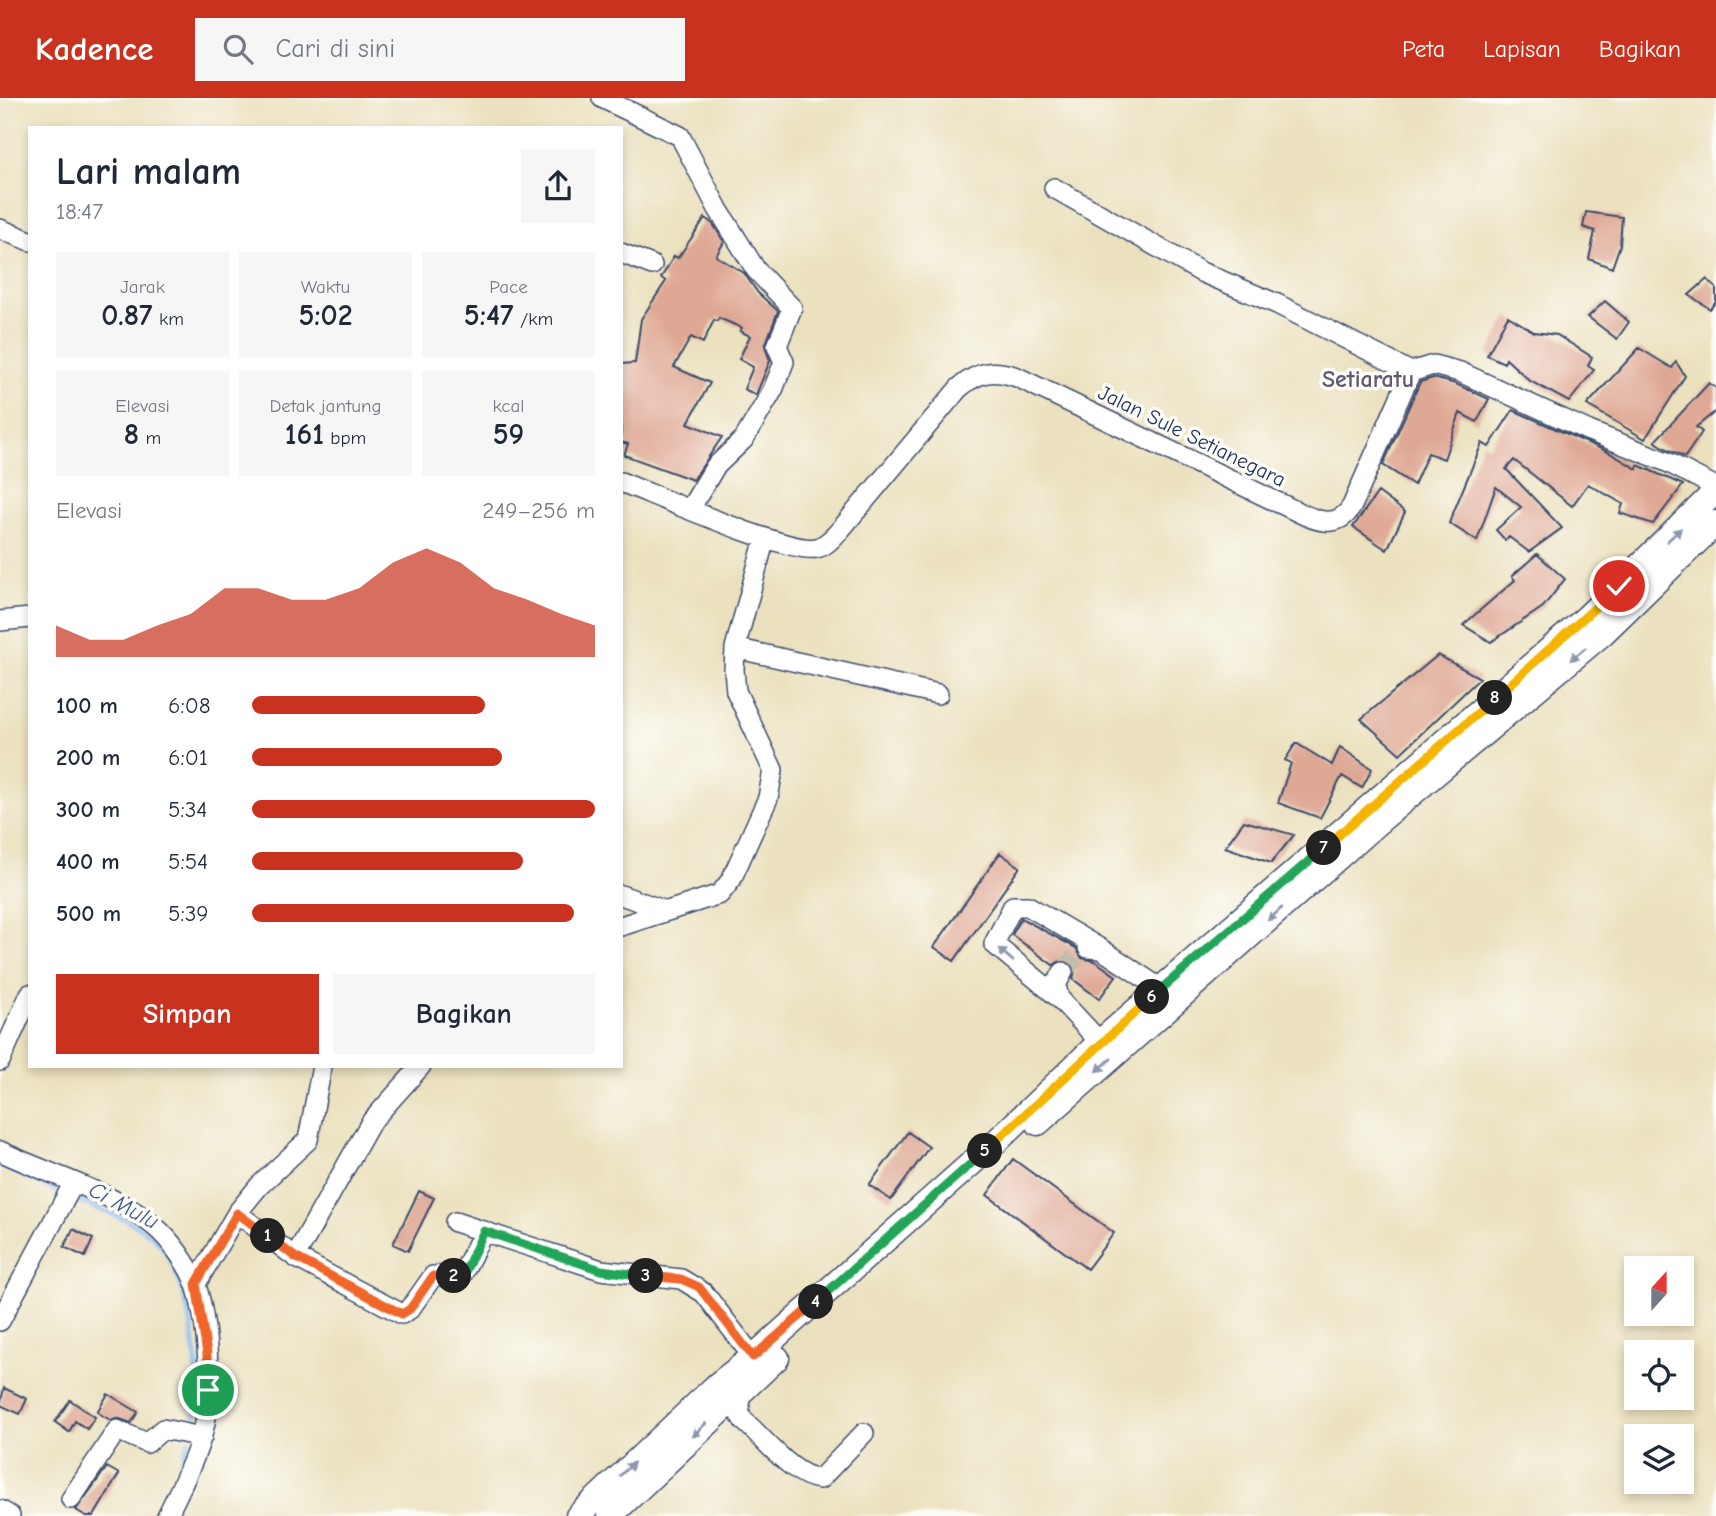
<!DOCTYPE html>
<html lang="id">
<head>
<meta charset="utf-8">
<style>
  :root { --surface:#fff; --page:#f6f6f7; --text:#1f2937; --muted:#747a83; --accent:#c8321e }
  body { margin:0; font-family:"Comic Neue",sans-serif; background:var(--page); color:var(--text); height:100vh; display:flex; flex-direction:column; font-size:26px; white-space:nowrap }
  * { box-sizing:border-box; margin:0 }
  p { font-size:23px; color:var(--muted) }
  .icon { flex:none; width:38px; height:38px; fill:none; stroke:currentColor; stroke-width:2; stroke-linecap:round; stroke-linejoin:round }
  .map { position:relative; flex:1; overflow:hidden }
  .sheet { position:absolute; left:28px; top:28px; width:595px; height:942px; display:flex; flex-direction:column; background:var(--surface); border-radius:0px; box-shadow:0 4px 10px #0003 }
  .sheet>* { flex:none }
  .needle { width:46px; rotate:21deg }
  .controls { position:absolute; left:1624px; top:1158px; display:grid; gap:14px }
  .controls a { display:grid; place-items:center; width:70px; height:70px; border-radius:0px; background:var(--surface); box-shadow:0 4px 10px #0003; font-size:35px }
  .pin { position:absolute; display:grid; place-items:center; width:60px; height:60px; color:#fff; margin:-30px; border:4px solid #fff; border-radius:50%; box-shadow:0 2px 7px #0007 }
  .km { position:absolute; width:35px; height:35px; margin:-18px; border-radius:50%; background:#222; color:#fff; font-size:19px; line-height:35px; text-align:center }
  .round { display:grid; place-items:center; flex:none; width:74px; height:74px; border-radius:0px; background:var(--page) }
  .summary { display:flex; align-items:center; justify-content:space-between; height:119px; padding:0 28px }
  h1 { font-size:38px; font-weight:600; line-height:52px }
  .metrics { display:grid; grid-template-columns:repeat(3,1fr); gap:10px; height:119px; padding:7px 28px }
  .metrics div { display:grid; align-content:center; border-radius:0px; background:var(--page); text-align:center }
  .metrics b { font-size:30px; font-weight:600 }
  .metrics small { font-size:19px; font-weight:400 }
  .metrics p { font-size:19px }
  .chart { height:196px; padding:14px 28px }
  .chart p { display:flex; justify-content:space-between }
  .chart svg { width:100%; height:126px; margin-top:7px; fill:var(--accent); opacity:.7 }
  .button { display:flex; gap:14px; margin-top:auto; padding:14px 28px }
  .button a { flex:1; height:80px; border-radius:0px; background:var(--accent); color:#fff; font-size:28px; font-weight:600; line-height:80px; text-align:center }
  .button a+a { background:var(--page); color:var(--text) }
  ul { padding:0 28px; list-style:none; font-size:23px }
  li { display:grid; grid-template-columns:112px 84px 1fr; align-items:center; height:52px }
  li i { height:18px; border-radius:9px; background:var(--accent) }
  header { display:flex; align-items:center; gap:42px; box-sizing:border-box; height:98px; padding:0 35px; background:var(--accent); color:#fff }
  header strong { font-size:33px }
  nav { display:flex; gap:38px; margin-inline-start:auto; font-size:24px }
  .search { width:490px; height:63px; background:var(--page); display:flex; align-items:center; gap:18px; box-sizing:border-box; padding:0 24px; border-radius:0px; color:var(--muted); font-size:26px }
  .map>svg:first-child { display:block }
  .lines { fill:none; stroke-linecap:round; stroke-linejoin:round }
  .stream { stroke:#86baf4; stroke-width:4.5 }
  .building { fill:#dfa894 }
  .minor-tunnel { stroke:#c1bdab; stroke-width:19; stroke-dasharray:19 10; stroke-linecap:butt }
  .minor-casing { stroke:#3a4a6c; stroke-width:22 }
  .major-casing { stroke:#3a4a6c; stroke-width:27 }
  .minor { stroke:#fff; stroke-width:19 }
  .major { stroke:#fff; stroke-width:24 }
  .oneway { fill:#8d97ae }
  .split-1-casing { stroke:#fff; stroke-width:14 }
  .split-2-casing { stroke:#fff; stroke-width:14 }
  .split-3-casing { stroke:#fff; stroke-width:14 }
  .split-4-casing { stroke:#fff; stroke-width:14 }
  .split-5-casing { stroke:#fff; stroke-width:14 }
  .split-6-casing { stroke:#fff; stroke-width:14 }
  .split-7-casing { stroke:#fff; stroke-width:14 }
  .split-8-casing { stroke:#fff; stroke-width:14 }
  .split-9-casing { stroke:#fff; stroke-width:14 }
  .split-1 { stroke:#f0652b; stroke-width:9 }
  .split-2 { stroke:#f0652b; stroke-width:9 }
  .split-3 { stroke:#22a559; stroke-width:9 }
  .split-4 { stroke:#f0652b; stroke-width:9 }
  .split-5 { stroke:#22a559; stroke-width:9 }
  .split-6 { stroke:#f5b400; stroke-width:9 }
  .split-7 { stroke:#22a559; stroke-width:9 }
  .split-8 { stroke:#f5b400; stroke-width:9 }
  .split-9 { stroke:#f5b400; stroke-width:9 }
  .labels { text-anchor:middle; stroke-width:7; stroke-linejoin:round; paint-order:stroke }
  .street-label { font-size:21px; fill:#1b2f5e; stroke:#fdfcf7 }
  .water-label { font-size:23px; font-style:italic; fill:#3b598b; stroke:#fdfcf7 }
  .quarter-label { font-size:24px; font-weight:bold; fill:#605971; stroke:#fdfcf7 }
</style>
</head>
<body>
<header>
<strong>Kadence</strong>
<div class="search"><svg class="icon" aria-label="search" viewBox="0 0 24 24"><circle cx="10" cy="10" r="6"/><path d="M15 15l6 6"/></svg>Cari di sini</div>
<nav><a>Peta</a><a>Lapisan</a><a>Bagikan</a></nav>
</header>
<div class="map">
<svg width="1716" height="1418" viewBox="0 0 1716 1418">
  <rect width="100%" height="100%" fill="#fdfcf7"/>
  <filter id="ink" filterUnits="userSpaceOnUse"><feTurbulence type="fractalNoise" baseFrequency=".0143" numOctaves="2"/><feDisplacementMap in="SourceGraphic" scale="14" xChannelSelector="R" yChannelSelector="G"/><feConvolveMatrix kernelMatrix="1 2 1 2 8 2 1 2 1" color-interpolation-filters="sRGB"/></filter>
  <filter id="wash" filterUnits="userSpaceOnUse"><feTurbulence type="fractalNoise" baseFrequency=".00686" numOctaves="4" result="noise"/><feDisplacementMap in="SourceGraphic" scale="28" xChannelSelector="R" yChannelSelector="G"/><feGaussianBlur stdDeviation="1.57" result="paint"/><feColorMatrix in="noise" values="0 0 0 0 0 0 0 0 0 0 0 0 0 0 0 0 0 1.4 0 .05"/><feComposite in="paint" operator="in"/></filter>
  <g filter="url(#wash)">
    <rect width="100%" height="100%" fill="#ebe1be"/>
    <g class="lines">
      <path class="stream" d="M0,1067l63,29
        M71,1100c27,12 65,21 86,43 33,33 49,144 35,187
        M181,1367l8,-25
        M154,1418l19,-34"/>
    </g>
    <g id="blocks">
      <path class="building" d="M1586,114l36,5 -2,28 -8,23 -23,-9 6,-28 -12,-4z
        M705,120l8,6 11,18 -8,14 28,17 14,20 20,18 -13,35 5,15 -14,34 -12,-6 9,-22 -14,-8 11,-23 -10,-5 2,-3 -23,-10 -2,3 -3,-1 -11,23 -12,-6 -17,30 36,16 -22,40 34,14 -29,43 -69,-25 4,-11 -7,-2v-78l14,-1 6,-44 25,-38 -5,-3 13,-22 4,2z
        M1707,181l9,9v14l-6,7 -21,-14z
        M1605,203l24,21 -12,17 -29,-22z
        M1508,218l26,16 23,3 35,22 -4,9 6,4 -25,32 -39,-21 -24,-22 -2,4 -17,-8z
        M1639,250l33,20 4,-6 9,14 -40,63 -58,-34z
        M1433,280l23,6 33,15 -12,23 -17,-9 -16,46 -16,-6 -14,32 -31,-20 37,-83z
        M1709,285l7,5v23l-20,16 6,5 -17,25 -22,-10 -8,-6z
        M1513,312l95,42 29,17 1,-4 45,20 -30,39 -33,-11 3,-9 -35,-20 -16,22 -58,-46 -8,9 56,59 -33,24 -20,-15 -4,3 -9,-10 25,-23 -25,-20 -19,54 -28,-18 33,-80 7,4z
        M1378,394l27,20 -18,38 -34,-23z
        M1537,456l28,25 -22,28 -52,35 -28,-17 52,-45 -3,-4z
        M1438,557l42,23 -80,76 -39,-35z
        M1296,645l36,22 8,-18 32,22 -10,19 -20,-12 -22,42 -42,-15 13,-40 -6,-3z
        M1244,723l50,14 -23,28 -46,-16z
        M1000,755l20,14 -66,94 -20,-14z
        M1021,820l55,30 6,10 13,3 21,15 -17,23 -26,-20 2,-8 -6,-9 -7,-2 -9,5 -41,-30z
        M908,1034l21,15 -38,53 -22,-15z
        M1013,1061l101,74 -27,36 -100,-74z
        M419,1093l15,7 -26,53 -15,-7z
        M73,1131l20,10 -8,18 -21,-10z
        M4,1290l23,11 -7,15 -20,-9z
        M108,1296l30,18 -7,11 -14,-5 -7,2 -13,-8z
        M70,1302l25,17 -8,12 -12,-8 -6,11 -14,-10z
        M107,1369l12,7 -25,42h-8l-10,-6z"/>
    </g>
  </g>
  <g filter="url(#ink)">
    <use href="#blocks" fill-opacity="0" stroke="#3a4a6c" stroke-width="2"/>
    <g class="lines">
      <path class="minor-tunnel" d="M1063,874l18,-22"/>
      <g class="minor-casing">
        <path id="minor" d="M602,0l78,38 38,73 38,61 36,38 -15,38 7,16 -11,28 -29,49 -29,28 -25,42
          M1054,90l147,84 76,32 134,68
          M0,131l30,12
          M621,155l31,12
          M621,384c34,13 167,72 195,66 11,-2 18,-12 25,-19l118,-141c20,-17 34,-19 58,-11l262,126c24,10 55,34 73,3l59,-134 22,-7 27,7 129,59 78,31 49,25
          M0,523l30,-3
          M735,550l203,46
          M621,797l42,15
          M621,828l99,-32 11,-14 37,-82 5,-28 -37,-79 -2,-21 1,-22 30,-110
          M1088,850l13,1 60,40
          M1063,874l-7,13 3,13 41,44
          M1059,900l-65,-54 19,-38h15l73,43
          M0,963l30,-67
          M0,1053c47,23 113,41 153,74 17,14 36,40 43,60 12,38 18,116 5,153 -8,27 -22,53 -34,78
          M237,1115l58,44 107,57 8,-5 23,-33 29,-1 22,-44
          M455,1124l146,48 80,9 23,14 49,64
          M295,1159l76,-135 50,-56
          M196,1186l41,-71 22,-27 49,-46 14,-74
          M0,1223l73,-137
          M739,1294l1,23 4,6c21,18 48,55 76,58l44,-46
          M71,1401l46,-69 30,13 16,-14 39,8
          M0,1412l10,6"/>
      </g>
      <g class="major-casing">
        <path id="major" d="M1038,1025l339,-300 226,-190 113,-110
          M578,1418l139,-131 36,-28 246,-218 101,-97 487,-425 129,-126
          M610,1418l167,-158"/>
      </g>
      <use href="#minor" class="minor"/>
      <use href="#major" class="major"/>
    </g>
    <defs><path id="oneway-solid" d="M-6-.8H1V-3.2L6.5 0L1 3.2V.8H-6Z" transform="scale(1.75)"/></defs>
    <g class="oneway">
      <use href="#oneway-solid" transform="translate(1674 437) rotate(-43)"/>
      <use href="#oneway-solid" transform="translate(1578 556) rotate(140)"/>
      <use href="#oneway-solid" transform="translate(1275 816) rotate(138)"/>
      <use href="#oneway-solid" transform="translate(1006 857) rotate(-139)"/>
      <use href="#oneway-solid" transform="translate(1104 967) rotate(138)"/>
      <use href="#oneway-solid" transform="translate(699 1332) rotate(136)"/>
      <use href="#oneway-solid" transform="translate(627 1371) rotate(-43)"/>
    </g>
  </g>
  <g class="lines" filter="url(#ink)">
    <g class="split-1-casing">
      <path id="split-1" d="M208,1292l-1,-36 -11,-70 41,-71 31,23"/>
    </g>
    <g class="split-2-casing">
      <path id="split-2" d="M268,1138l27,21 107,57 8,-5 23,-33h21"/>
    </g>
    <g class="split-3-casing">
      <path id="split-3" d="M454,1178l11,-4 19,-41 117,39 45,6"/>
    </g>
    <g class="split-4-casing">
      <path id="split-4" d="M646,1178l35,3 18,8 54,70 63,-55"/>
    </g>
    <g class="split-5-casing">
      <path id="split-5" d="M816,1204l169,-151"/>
    </g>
    <g class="split-6-casing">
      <path id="split-6" d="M985,1053l167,-154"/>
    </g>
    <g class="split-7-casing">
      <path id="split-7" d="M1152,899l172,-149"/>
    </g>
    <g class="split-8-casing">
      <path id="split-8" d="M1324,750l171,-150"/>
    </g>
    <g class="split-9-casing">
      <path id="split-9" d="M1495,600l124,-112"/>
    </g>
    <use href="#split-1" class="split-1"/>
    <use href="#split-2" class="split-2"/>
    <use href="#split-3" class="split-3"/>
    <use href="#split-4" class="split-4"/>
    <use href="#split-5" class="split-5"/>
    <use href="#split-6" class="split-6"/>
    <use href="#split-7" class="split-7"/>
    <use href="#split-8" class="split-8"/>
    <use href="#split-9" class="split-9"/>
  </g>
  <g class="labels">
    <g class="street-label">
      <text transform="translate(1192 338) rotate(26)" y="7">Jalan Sule Setianegara</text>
    </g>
    <g class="water-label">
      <text transform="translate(124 1107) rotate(28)" y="8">Ci Mulu</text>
    </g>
    <g class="quarter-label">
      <text x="1368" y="289">Setiaratu</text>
    </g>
  </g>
</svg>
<div class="controls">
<a><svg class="needle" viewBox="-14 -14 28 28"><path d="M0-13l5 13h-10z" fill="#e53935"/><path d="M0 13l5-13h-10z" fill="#747a83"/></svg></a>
<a><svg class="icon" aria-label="locate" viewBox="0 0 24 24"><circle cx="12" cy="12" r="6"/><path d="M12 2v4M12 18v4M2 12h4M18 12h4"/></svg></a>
<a><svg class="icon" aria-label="layers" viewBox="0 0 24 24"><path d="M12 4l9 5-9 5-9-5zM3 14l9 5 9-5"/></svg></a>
</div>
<div class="pin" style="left:208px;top:1292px;background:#1e9e55"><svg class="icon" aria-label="arrive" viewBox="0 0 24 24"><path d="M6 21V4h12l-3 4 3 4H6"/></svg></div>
<div class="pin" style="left:1619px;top:488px;background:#d93025"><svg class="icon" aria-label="check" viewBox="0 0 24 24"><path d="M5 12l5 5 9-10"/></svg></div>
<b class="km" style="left:268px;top:1138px">1</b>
<b class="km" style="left:454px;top:1178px">2</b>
<b class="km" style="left:646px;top:1178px">3</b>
<b class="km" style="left:816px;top:1204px">4</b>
<b class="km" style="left:985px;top:1053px">5</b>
<b class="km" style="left:1152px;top:899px">6</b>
<b class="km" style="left:1324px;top:750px">7</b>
<b class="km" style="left:1495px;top:600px">8</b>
<section class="sheet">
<div class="summary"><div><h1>Lari malam</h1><p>18:47</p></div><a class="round"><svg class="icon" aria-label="share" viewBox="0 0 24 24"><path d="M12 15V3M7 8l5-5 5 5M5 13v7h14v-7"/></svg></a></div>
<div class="metrics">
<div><p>Jarak</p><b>0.87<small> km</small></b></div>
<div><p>Waktu</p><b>5:02</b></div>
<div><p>Pace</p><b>5:47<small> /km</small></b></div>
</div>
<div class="metrics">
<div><p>Elevasi</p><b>8<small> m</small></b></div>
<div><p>Detak jantung</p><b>161<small> bpm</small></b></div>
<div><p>kcal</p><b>59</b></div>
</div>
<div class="chart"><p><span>Elevasi</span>249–256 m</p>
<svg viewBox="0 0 160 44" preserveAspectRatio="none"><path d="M0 44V33L10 38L20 38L30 33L40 29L50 20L60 20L70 24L80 24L90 20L100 11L110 6L120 11L130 20L140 24L150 29L160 33V44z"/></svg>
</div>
<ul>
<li><b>100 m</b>6:08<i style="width:68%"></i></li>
<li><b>200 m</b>6:01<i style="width:73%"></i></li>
<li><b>300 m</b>5:34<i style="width:100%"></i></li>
<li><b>400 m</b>5:54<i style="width:79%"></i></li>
<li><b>500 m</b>5:39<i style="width:94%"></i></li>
</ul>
<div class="button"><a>Simpan</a><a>Bagikan</a></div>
</section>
</div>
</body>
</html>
